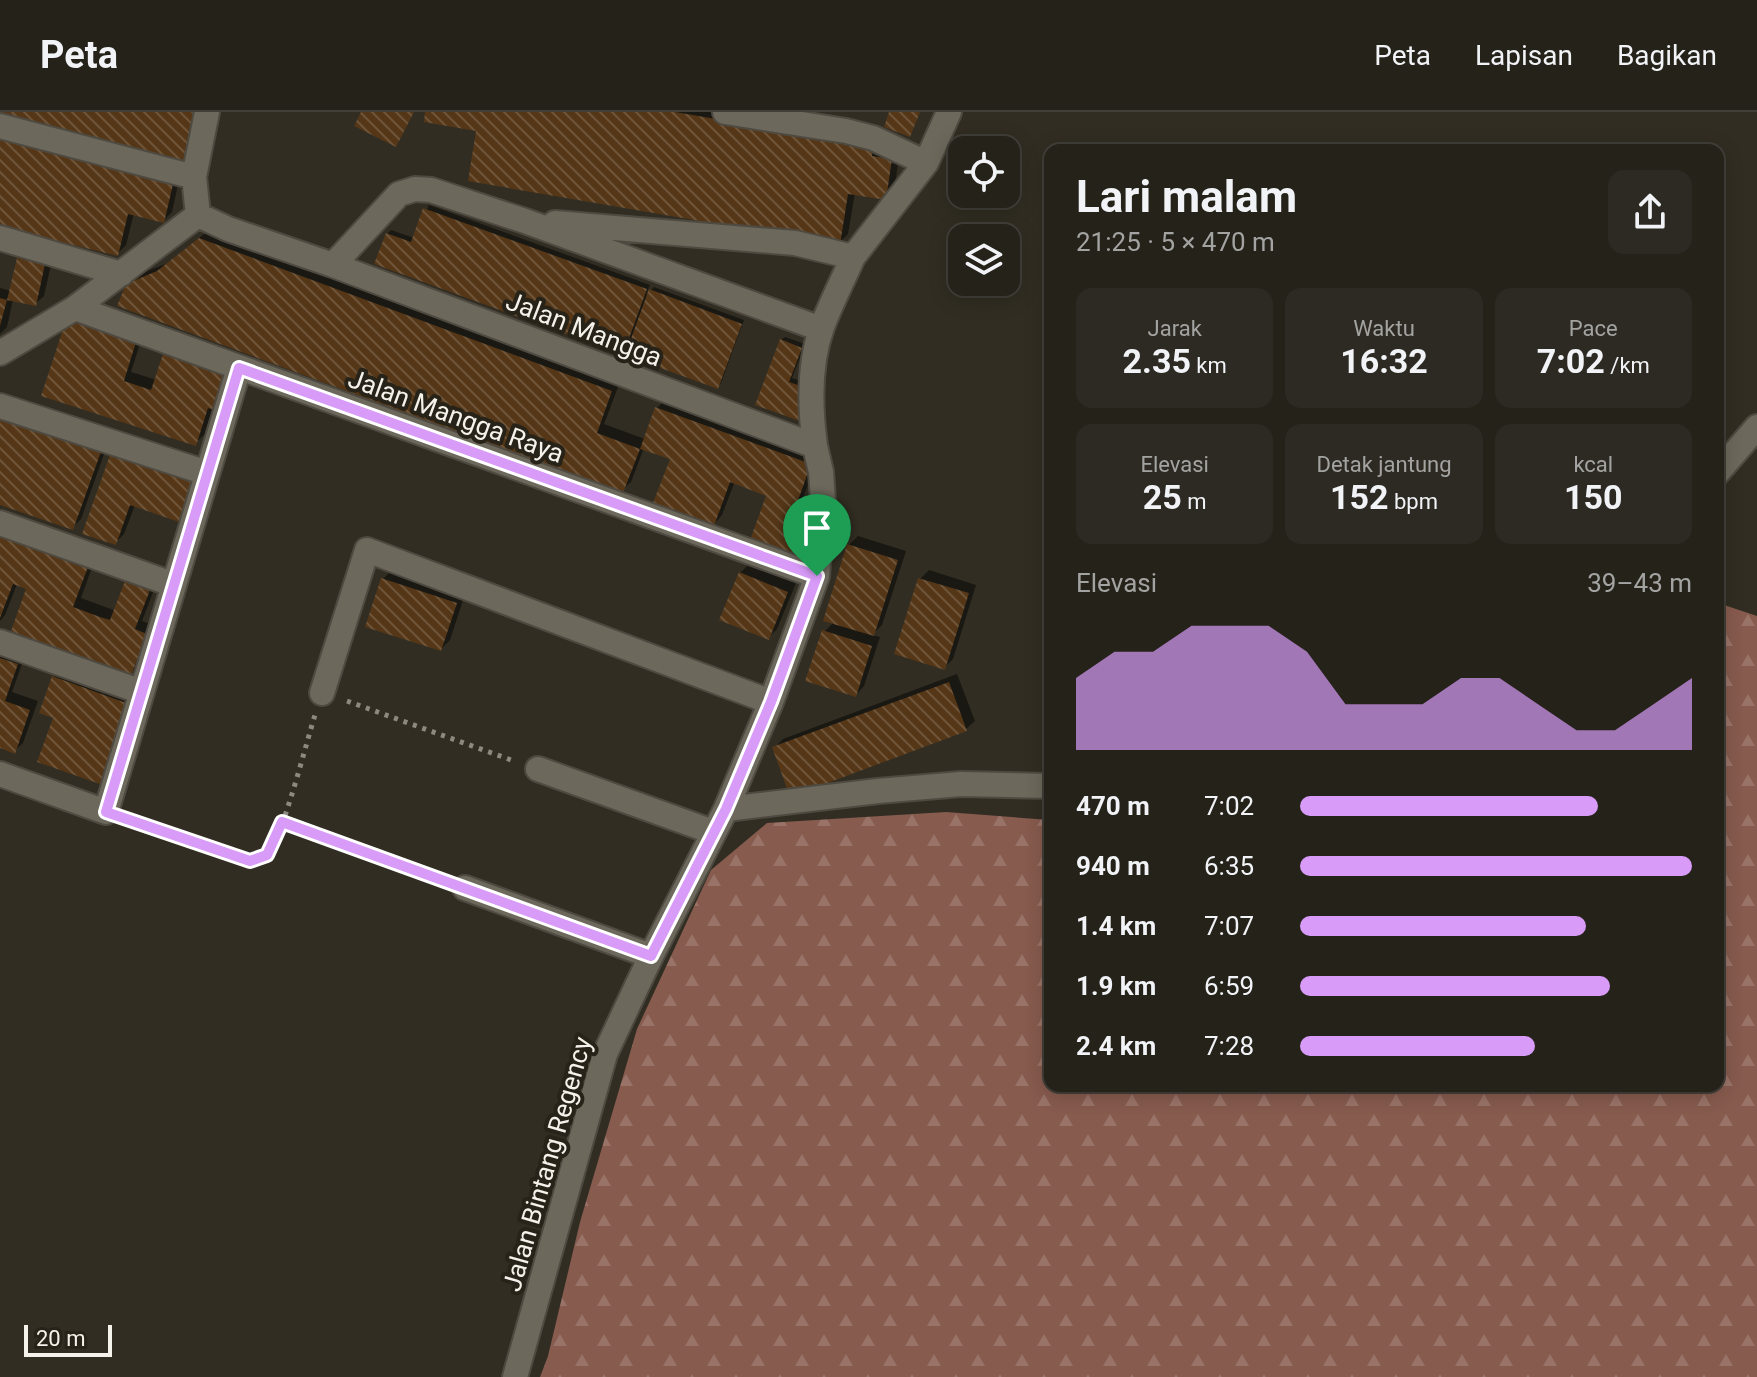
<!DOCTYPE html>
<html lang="id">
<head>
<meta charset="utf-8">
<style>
  :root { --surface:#25221a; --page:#2d2a23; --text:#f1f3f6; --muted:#a3a4a2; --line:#423f39; --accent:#d89bf8 }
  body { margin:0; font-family:Roboto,sans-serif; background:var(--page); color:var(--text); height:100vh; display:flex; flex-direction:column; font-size:30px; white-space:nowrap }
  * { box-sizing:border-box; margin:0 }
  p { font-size:26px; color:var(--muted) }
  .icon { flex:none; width:44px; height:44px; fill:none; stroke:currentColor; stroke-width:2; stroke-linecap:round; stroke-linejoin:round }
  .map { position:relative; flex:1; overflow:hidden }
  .panel { position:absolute; left:1044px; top:32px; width:680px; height:948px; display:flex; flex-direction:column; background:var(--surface); border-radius:16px; box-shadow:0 4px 20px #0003,0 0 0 2px var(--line) }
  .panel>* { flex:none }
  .buttons { position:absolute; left:948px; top:24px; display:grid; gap:16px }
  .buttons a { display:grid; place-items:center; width:72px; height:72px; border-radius:16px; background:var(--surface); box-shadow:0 4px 20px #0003,0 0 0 2px var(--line); font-size:40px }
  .scale { position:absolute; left:24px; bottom:20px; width:88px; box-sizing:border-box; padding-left:8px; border:4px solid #f5f2eb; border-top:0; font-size:22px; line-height:28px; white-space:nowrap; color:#f5f2eb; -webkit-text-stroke:6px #272318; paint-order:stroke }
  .pin { position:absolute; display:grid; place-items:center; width:68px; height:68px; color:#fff; margin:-82px -34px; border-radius:50% 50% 50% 0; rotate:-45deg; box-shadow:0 0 8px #0007 }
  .pin .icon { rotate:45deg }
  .round { display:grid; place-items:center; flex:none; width:84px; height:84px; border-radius:16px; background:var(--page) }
  .overview { display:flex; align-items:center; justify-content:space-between; height:136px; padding:0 32px }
  h1 { font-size:44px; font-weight:700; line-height:60px }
  .stats { display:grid; grid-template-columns:repeat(3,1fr); gap:12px; height:136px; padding:8px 32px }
  .stats div { display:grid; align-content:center; border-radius:16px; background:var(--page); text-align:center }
  .stats b { font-size:34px; font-weight:700 }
  .stats small { font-size:22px; font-weight:400 }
  .stats p { font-size:22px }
  .chart { height:224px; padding:16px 32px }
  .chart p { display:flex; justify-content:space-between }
  .chart svg { width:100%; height:144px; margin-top:8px; fill:var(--accent); opacity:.7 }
  ul { padding:0 32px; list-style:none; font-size:26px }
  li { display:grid; grid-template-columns:128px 96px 1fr; align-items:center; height:60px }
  li i { height:20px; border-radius:10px; background:var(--accent) }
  header { display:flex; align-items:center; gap:48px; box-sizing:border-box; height:112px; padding:0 40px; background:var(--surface); border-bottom:2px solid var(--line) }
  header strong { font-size:38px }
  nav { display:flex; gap:44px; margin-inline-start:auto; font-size:28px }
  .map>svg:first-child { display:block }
  .forest { fill:url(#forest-firs) }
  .shadow { fill:#0007 }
  .building { fill:url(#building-back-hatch) }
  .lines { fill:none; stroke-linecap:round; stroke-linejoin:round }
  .minor-casing { stroke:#4e4a41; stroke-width:28 }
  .path { stroke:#8c8980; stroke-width:5; stroke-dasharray:4 6; stroke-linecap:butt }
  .minor { stroke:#6c685b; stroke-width:24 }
  .route-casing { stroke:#fff; stroke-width:16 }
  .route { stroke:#d89bf8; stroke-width:10 }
  .labels { text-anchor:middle; stroke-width:8; stroke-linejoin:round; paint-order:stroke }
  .street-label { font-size:26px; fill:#f5f2eb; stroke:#272318 }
</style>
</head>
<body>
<header>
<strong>Peta</strong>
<nav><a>Peta</a><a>Lapisan</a><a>Bagikan</a></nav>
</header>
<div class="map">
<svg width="1757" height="1265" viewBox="0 0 1757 1265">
  <defs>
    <pattern id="forest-firs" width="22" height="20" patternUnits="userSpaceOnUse" patternTransform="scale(2)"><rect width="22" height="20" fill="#875b4e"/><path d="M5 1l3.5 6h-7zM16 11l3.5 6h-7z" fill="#997368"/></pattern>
    <pattern id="building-back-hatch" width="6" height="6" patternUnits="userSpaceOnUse" patternTransform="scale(2)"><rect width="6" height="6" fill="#553717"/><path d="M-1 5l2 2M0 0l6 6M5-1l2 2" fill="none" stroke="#6e5439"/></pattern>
  </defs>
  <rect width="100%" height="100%" fill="#312d22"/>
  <path class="forest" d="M1718,491l39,13v761h-1217l8,-21 32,-134 57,-193 74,-159 56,-47 179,-11 104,8v266h668z"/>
  <path class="shadow" d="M428,0h301l171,39 -6,39 -9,8 -30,-5 -7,41 -9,9z
    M181,59l-9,41 -9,9 -29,-8 -8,32 -8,8 -118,-28z
    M429,93l221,80 -4,10 8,-8 90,33 -23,63 -3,4 -87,-43 -9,9 -235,-119 4,-4 23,8z
    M209,118l411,152 -16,42 41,15 12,-31 9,-9 153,57 -16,42 24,8 -15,42 -9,9 -34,-63 -34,-13 -13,34 -8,9 -42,-66 -28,-10 -13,34 -9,8 -494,-205 9,-10 31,-12z
    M27,138l26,6 -9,40 -9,8 -22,-5 -6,28 -7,7v-46l11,3 7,-32z
    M72,205l71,17 -12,38 26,8 56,27 -9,28 -9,8 -151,-48z
    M785,225l20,7 -13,34 22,8 -56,18 23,-64z
    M109,328l-28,79 -9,9 -72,-25z
    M113,341l89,19 -15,39 -8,9 -44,-15 -11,29 -9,9z
    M0,411l95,36 -14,39 35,13 10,-29 9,-9 22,9 -15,39 12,4 -15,40 -9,9 -101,-86 -12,-4 -12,31 -5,6z
    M858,424l48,15 -24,74 -10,10 8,2 -16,49 -8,9 -32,-63 10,-10 15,-77z
    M749,452l47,19 -19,46 -9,9 -28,-65z
    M392,458l73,24 -15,46 -9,9 -58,-70z
    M929,458l47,15 -23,74 -9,9 -24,-89z
    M0,534l25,9 -13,37 26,9 -15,42 -9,8 -14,-5z
    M62,557l74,26 -28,78 -9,9 -44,-65 -1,-40z
    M957,562l18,47 -9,8 -192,19 9,-9z"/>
  <path class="building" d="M0,0h200l-14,54 -186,-46z
    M361,0h53l-18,35 -42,-21z
    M425,0h250l198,34 -1,10 20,3 -6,41 -38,-6 -8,51 -372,-64 8,-50 -52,-9z
    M889,0h31l-10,25 -26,-10z
    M0,25l174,43 -10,43 -36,-9 -10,42 -118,-29z
    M423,96l224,81 -24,66 -249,-91 12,-31 25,9z
    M199,126l413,153 -15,42 43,16 15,-42 156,57 -15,42 24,9 -16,44 -54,-19 16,-44 -36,-14 -16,44 -61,-23 17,-44 -30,-10 -17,44 -506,-187 9,-22 31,-13z
    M17,146l28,6 -9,42 -29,-6 -7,26v-28l7,2z
    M649,177l93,35 -24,65 -93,-34z
    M66,208l70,22 -12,39 27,9 13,-39 66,21 -13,39 -9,-3 -12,38 -155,-50z
    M780,227l22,9 -13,34 23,8 -12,31 -45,-16z
    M0,301l102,36 -29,81 -73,-25z
    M111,340l83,29 -15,41 -49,-17 -14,40 -34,-11z
    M0,423l88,32 -15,40 27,10 10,3 15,-39 25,9 -15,39 12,5 -16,42 -120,-45 15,-42 -13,-5 -13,34z
    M847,432l51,16 -24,76 -51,-15z
    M739,460l49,20 -19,48 -50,-20z
    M381,466l76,25 -16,48 -76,-24z
    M918,466l51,15 -24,77 -51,-16z
    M822,518l50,16 -16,51 -51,-16z
    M0,546l18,6 -13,37 25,9 -15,44 -15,-6z
    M52,564l77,28 -29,80 -63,-22 16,-44 -14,-5z
    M949,570l18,49 -177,66 -18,-50z"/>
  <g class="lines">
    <g class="minor-casing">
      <path id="minor" d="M725,0l121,19 27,7 53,25 -73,94
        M0,14l194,51
        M926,51l23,-51
        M198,103l30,14 105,36 482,181 6,26 2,29 -6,75 -46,126 -45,107 -75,147 -46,98 -90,323
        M555,111l240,20 58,14c-10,23 -22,46 -31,70 -13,36 -12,82 -7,119
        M0,126l121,36
        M333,153l66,-71 16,-5 16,1 94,31 296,108
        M75,196l742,268
        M0,241l75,-45 123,-93 -4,-38 13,-65
        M0,294l207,67
        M1718,360l39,-45
        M0,411l172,61
        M0,530l142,50
        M322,581l45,-143 404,152
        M538,657l175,63
        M0,662l106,38 133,-444
        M726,697l152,-18 83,-7 89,2
        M465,776l186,68"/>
    </g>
    <path class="path" d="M347,589l167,60
      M129,708l121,41c6,-1 12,-1 17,-6 16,-18 39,-112 48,-140
      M282,710l160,58"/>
    <use href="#minor" class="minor"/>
  </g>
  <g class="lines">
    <g class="route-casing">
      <path id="route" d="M239,256l578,208 -46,126 -45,107 -75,147 -369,-134 -15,33 -17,6 -144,-49z"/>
    </g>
    <use href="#route" class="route"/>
  </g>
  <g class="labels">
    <g class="street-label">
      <text transform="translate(584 217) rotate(21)" y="9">Jalan Mangga</text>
      <text transform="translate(456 304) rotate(20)" y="9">Jalan Mangga Raya</text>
      <text transform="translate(547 1052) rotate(-74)" y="9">Jalan Bintang Regency</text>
    </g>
  </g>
</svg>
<div class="buttons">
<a><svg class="icon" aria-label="locate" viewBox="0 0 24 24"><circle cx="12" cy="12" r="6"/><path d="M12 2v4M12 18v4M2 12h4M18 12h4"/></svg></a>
<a><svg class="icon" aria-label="layers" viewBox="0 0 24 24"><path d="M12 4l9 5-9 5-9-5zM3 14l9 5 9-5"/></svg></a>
</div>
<div class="scale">20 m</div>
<div class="pin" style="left:817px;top:464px;background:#1e9e55"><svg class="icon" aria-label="arrive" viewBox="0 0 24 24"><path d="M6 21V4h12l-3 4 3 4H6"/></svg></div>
<section class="panel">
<div class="overview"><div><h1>Lari malam</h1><p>21:25 · 5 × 470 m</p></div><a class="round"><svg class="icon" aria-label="share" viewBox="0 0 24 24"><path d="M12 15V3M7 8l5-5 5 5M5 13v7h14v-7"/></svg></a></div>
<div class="stats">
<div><p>Jarak</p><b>2.35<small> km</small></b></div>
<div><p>Waktu</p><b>16:32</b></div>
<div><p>Pace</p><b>7:02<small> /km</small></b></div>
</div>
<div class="stats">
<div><p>Elevasi</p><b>25<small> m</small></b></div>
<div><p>Detak jantung</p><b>152<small> bpm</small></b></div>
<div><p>kcal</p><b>150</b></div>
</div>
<div class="chart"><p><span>Elevasi</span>39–43 m</p>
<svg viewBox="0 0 160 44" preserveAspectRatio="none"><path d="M0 44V22L10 14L20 14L30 6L40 6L50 6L60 14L70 30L80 30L90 30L100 22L110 22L120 30L130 38L140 38L150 30L160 22V44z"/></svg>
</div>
<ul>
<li><b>470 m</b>7:02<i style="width:76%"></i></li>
<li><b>940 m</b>6:35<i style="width:100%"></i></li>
<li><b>1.4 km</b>7:07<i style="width:73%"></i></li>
<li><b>1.9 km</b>6:59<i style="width:79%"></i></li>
<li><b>2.4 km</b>7:28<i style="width:60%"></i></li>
</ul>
</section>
</div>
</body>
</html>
